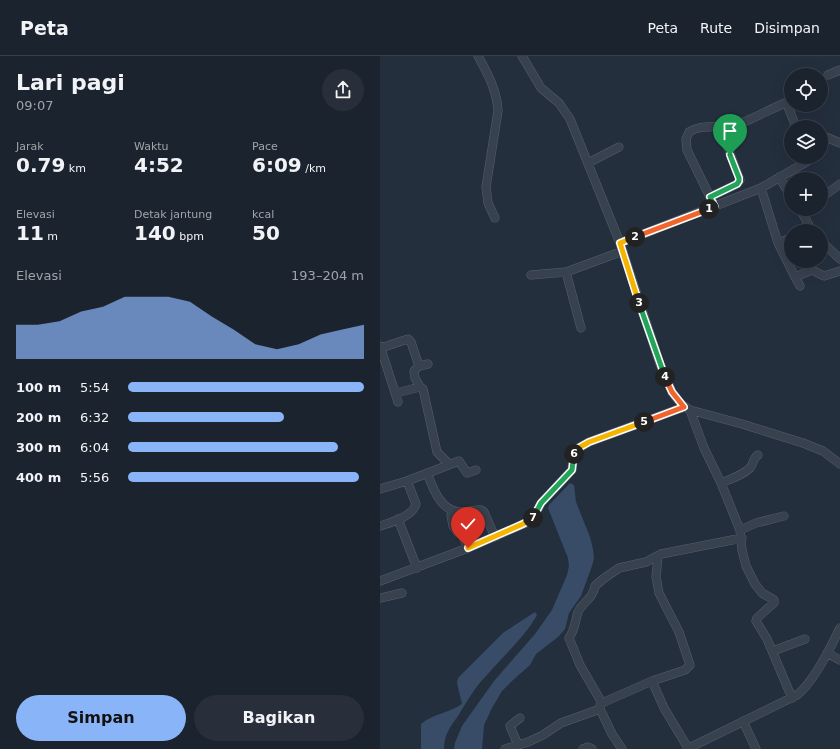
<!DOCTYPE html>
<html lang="id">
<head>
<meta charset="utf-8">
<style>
  :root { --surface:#1b232e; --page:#282f3a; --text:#f1f3f6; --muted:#a0a4aa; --line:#39404a; --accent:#8ab4f8 }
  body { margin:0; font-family:"DejaVu Sans",sans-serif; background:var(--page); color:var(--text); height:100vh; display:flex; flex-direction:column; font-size:15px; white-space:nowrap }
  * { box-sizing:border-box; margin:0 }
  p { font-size:13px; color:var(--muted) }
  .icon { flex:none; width:22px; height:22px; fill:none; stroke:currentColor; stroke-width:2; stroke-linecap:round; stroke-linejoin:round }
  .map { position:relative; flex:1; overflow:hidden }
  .sheet { display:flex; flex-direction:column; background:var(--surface); width:380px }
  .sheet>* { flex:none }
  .tools { position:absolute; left:404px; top:12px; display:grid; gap:8px }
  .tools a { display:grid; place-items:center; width:44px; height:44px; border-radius:50%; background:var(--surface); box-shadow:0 4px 16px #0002,0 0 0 1px var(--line); font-size:20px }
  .pin { position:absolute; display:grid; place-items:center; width:34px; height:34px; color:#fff; margin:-41px -17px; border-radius:50% 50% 50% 0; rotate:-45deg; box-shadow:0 0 4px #0007 }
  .pin .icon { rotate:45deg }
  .km { position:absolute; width:20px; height:20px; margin:-10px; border-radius:50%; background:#222; color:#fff; font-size:11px; line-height:20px; text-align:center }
  .round { display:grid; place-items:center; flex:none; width:42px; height:42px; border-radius:21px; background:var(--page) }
  .headline { display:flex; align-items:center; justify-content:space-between; height:68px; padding:0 16px }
  h1 { font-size:22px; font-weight:800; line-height:30px }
  .metrics { display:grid; grid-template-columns:repeat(3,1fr); gap:6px; height:68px; padding:4px 16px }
  .metrics div { display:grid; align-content:center }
  .metrics b { font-size:20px; font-weight:800 }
  .metrics small { font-size:11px; font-weight:400 }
  .metrics p { font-size:11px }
  .chart { height:112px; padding:8px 16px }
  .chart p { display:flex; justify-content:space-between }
  .chart svg { width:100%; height:72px; margin-top:4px; fill:var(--accent); opacity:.7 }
  .action { display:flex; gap:8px; margin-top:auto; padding:8px 16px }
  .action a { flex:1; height:46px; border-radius:24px; background:var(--accent); color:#111; font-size:16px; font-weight:800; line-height:46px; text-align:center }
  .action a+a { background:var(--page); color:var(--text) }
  ul { padding:0 16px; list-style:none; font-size:13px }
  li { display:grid; grid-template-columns:64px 48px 1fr; align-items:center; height:30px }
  li i { height:10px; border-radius:5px; background:var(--accent) }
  header { display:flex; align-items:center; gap:24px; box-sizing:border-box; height:56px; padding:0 20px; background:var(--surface); border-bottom:1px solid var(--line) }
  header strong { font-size:19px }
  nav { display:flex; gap:22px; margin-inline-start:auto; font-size:14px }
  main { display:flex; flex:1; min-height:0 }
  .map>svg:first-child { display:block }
  .water { fill:#394c67 }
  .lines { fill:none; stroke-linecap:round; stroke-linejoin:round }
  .minor-casing { stroke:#565f6c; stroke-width:9 }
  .minor { stroke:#38414e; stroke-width:8 }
  .split-1-casing { stroke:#fff; stroke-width:8 }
  .split-2-casing { stroke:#fff; stroke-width:8 }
  .split-3-casing { stroke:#fff; stroke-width:8 }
  .split-4-casing { stroke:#fff; stroke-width:8 }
  .split-5-casing { stroke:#fff; stroke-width:8 }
  .split-6-casing { stroke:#fff; stroke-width:8 }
  .split-7-casing { stroke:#fff; stroke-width:8 }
  .split-8-casing { stroke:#fff; stroke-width:8 }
  .split-1 { stroke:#22a559; stroke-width:5 }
  .split-2 { stroke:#f0652b; stroke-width:5 }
  .split-3 { stroke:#f5b400; stroke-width:5 }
  .split-4 { stroke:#22a559; stroke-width:5 }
  .split-5 { stroke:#f0652b; stroke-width:5 }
  .split-6 { stroke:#f5b400; stroke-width:5 }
  .split-7 { stroke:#22a559; stroke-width:5 }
  .split-8 { stroke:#f5b400; stroke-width:5 }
</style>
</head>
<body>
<header>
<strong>Peta</strong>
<nav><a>Peta</a><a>Rute</a><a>Disimpan</a></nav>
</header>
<main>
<section class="sheet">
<div class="headline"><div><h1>Lari pagi</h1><p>09:07</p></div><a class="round"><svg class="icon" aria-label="share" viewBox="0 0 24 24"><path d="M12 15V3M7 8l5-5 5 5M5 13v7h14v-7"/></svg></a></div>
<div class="metrics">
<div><p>Jarak</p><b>0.79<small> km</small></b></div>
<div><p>Waktu</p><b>4:52</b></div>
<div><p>Pace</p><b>6:09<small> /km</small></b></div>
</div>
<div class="metrics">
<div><p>Elevasi</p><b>11<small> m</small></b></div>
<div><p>Detak jantung</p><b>140<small> bpm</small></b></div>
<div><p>kcal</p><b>50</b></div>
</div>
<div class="chart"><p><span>Elevasi</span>193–204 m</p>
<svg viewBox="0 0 160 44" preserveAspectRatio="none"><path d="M0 44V23L10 23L20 21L30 15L40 12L50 6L60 6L70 6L80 9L90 18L100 26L110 35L120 38L130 35L140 29L150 26L160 23V44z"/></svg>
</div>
<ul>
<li><b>100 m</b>5:54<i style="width:100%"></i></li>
<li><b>200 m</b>6:32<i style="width:66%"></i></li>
<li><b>300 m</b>6:04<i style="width:89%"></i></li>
<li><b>400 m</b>5:56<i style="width:98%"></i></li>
</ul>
<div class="action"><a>Simpan</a><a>Bagikan</a></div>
</section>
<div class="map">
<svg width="460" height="693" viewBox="0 0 460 693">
  <rect width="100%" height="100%" fill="#242f3e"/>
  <path class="water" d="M190,427l4,2 2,17 14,35 3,12 1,9 -2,8 -11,30 -12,17 -4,16 -7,8 -22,17 -6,11 -18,16 -10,10 -10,17 -8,17 -2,24h-28l1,-6 7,-17 32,-45 41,-47 17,-24 15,-35 2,-9 -1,-8 -20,-50 1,-3z
    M155,556l2,3c-13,23 -34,41 -51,61 -11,11 -20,27 -28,40 -8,11 -14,19 -14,33h-23v-25c11,-10 28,-11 41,-20l-5,-21 1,-5 45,-45 12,-8z"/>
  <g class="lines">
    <g class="minor-casing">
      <path id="minor" d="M98,0c10,18 19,35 20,55l-12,76 2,16 7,15
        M142,0l19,32 18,15 11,16 50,124 40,121 12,28 9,12 9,6 52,14 61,19 20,8 17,13
        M448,19l12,-5
        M441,79l19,8
        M208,107l31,-16
        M399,121l12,19
        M381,132l17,55 17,34 17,-7 12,6 16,-5
        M330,141l27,-13 3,-4 -12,-32 -4,-21
        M441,142l19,-14
        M335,151l-28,-57 -1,-11 3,-7c12,-8 24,-4 37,-6 21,-2 39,-15 59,-23l2,1 9,23
        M420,153l12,22
        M441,185l19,18
        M240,187l141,-55 47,-27 1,-1v-3
        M398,187l13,-5
        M186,216l15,56
        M151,219l35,-3 57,-21
        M415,221l5,9
        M0,290l18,56
        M1,292l27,-9 3,3 8,24
        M40,331l-5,-9 -1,-7 5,-5 9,-2
        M16,337l24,-6 3,2 14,63 12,12
        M310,354l14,38 17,35
        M378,399c-6,4 -4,9 -8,13 -8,8 -20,11 -29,15l19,47 2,20 4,16 9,18 7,9 12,7v3l-17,15 -1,3 11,18 25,59
        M47,417c6,15 13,37 32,39 8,1 15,-3 22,-2l3,2 11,25
        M0,433l27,-8 52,-20 8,12 9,-3
        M72,454l-1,5 2,11 5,7 4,2 6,13
        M18,463l19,49
        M0,470c12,-4 32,-9 36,-22l-9,-23
        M360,474l16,-7 28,-7
        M0,525l88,-33 60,-26 7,-7 6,-12 31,-33 2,-18 1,-2 14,-8 95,-35
        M0,542l22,-5
        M393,595l32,-12
        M447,597l13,7
        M222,647l-22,-38 -11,-27c6,-8 6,-17 9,-26 5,-11 15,-13 17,-26l8,-7 16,-11 27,-6 13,-7
        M363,665l13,28
        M138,689l-8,-19 10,-8
        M308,692l-24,-40 -12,-27 33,-11 5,-5 -11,-33 -20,-39 -3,-16 2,-21 3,-2 81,-16
        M125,693l23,-7 15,-7 18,-12 39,-14
        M203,693l5,-2 4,2
        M242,693l-10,-15 -12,-25v-4l2,-2 50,-22
        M307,693l110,-54c16,-12 34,-48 43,-67"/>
    </g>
    <use href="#minor" class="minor"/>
  </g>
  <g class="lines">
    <g class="split-1-casing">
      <path id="split-1" d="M329,153l6,-2 -5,-10 27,-13 2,-3v-3l-9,-23"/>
    </g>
    <g class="split-2-casing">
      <path id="split-2" d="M255,181l74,-28"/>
    </g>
    <g class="split-3-casing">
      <path id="split-3" d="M255,181l-15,6 19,60"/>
    </g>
    <g class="split-4-casing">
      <path id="split-4" d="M259,247l26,74"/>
    </g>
    <g class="split-5-casing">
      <path id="split-5" d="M264,366l40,-15 -12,-15 -7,-15"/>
    </g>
    <g class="split-6-casing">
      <path id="split-6" d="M194,398l1,-4 14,-8 55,-20"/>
    </g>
    <g class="split-7-casing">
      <path id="split-7" d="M153,462l8,-15 31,-33 2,-16"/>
    </g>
    <g class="split-8-casing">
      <path id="split-8" d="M88,492l55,-24 10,-6"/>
    </g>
    <use href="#split-1" class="split-1"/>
    <use href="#split-2" class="split-2"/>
    <use href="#split-3" class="split-3"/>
    <use href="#split-4" class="split-4"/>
    <use href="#split-5" class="split-5"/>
    <use href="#split-6" class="split-6"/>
    <use href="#split-7" class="split-7"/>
    <use href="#split-8" class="split-8"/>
  </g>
</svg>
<div class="tools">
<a><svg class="icon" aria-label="locate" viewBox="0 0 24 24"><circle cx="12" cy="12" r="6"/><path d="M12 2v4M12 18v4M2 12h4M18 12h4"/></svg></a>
<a><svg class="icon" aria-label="layers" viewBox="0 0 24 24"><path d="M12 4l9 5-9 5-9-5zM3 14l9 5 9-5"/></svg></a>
<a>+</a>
<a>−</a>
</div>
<div class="pin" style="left:350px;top:99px;background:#1e9e55"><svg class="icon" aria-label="arrive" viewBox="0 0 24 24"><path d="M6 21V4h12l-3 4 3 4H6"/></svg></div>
<div class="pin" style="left:88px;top:492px;background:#d93025"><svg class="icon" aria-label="check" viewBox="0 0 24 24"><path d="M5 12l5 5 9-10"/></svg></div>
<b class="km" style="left:329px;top:153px">1</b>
<b class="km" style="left:255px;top:181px">2</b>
<b class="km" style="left:259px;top:247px">3</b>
<b class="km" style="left:285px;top:321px">4</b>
<b class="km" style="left:264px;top:366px">5</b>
<b class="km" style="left:194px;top:398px">6</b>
<b class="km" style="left:153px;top:462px">7</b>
</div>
</main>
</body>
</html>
